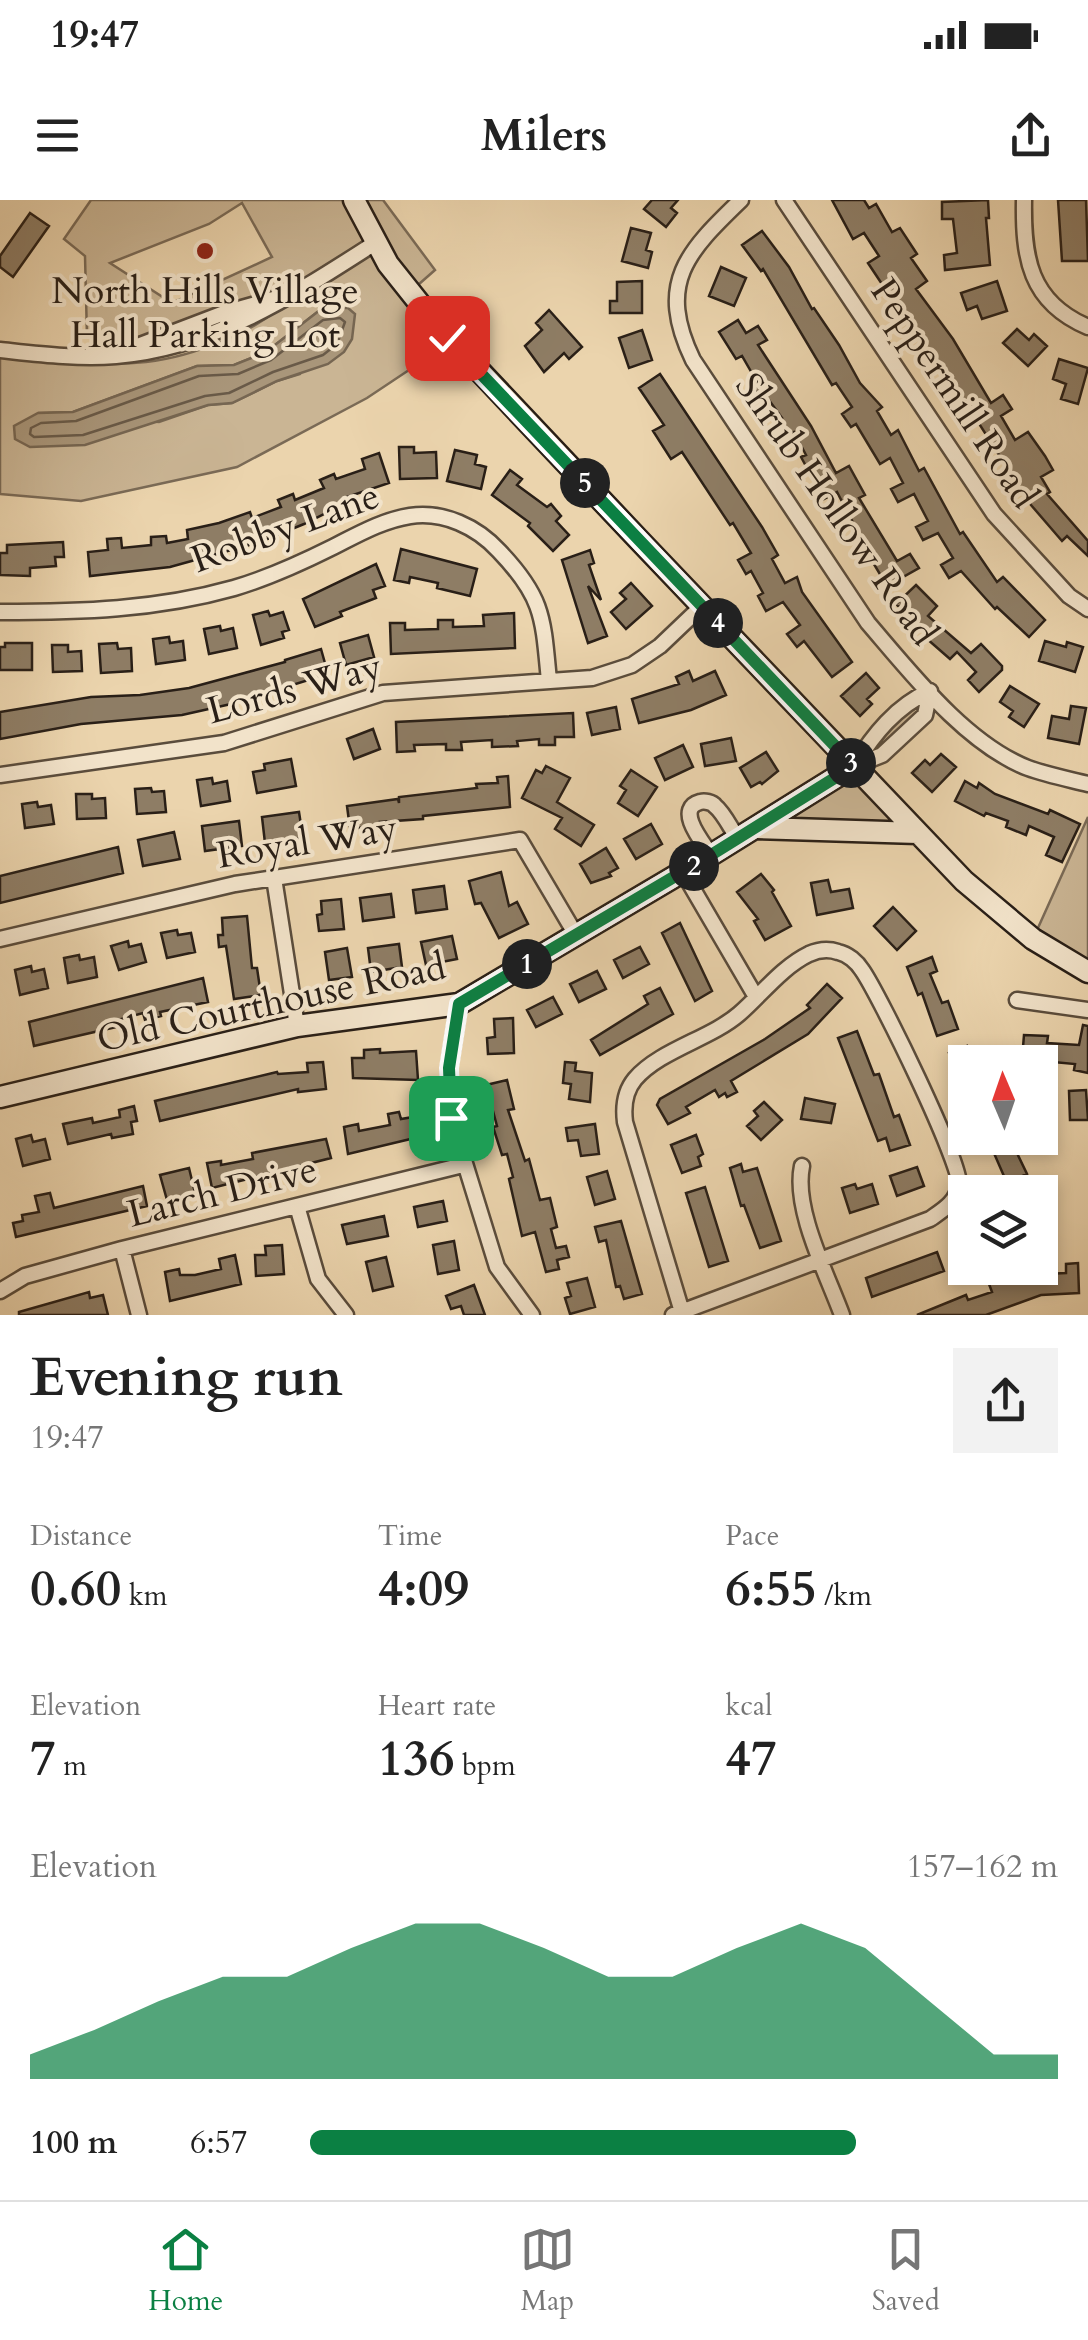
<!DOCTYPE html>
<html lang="en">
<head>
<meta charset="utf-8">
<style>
  :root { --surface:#fff; --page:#f2f2f2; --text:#222; --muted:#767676; --line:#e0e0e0; --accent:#0b8043 }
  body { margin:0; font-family:Cardo,serif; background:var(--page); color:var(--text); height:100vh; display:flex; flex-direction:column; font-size:38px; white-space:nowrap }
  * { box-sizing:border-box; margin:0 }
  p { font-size:32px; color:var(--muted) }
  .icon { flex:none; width:55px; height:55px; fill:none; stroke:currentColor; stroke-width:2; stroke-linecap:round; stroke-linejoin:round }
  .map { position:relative; height:1115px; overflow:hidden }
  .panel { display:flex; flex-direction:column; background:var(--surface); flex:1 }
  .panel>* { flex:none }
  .needle { width:65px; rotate:358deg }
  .tools { position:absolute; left:948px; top:845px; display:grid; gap:20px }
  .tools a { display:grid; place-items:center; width:110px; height:110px; border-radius:0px; background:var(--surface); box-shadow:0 5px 15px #0003; font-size:50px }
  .pin { position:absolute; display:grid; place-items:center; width:85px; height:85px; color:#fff; margin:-42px; border-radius:20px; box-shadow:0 5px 15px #0006 }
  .km { position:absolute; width:50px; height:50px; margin:-25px; border-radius:50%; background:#222; color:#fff; font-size:28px; line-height:50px; text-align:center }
  .round { display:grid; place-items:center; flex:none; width:105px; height:105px; border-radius:0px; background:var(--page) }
  .overview { display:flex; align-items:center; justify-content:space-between; height:170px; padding:0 30px }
  h1 { font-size:55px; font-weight:700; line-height:75px }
  .figures { display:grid; grid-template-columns:repeat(3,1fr); gap:15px; height:170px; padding:10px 30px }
  .figures div { display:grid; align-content:center }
  .figures b { font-size:50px; font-weight:700 }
  .figures small { font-size:28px; font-weight:400 }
  .figures p { font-size:28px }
  .chart { height:280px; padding:20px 30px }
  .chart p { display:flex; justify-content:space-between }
  .chart svg { width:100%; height:180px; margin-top:10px; fill:var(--accent); opacity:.7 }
  ul { padding:0 30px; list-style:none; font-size:32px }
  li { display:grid; grid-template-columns:160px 120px 1fr; align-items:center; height:75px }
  li i { height:25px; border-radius:12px; background:var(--accent) }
  .status { display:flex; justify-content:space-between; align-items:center; height:70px; padding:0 50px; background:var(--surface); direction:ltr }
  .status svg { height:28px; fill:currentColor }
  header { display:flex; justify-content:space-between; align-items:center; height:130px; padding:0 30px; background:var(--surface); font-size:45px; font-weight:700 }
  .dock { display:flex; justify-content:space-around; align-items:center; height:140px; border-top:2px solid var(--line); background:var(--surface); font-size:28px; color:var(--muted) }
  .dock a { display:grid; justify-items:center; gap:5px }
  .dock .current { color:var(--accent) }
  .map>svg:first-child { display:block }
  .green { fill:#cab594; stroke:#7a6a56; stroke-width:2.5; fill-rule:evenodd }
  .water { fill:#a9967a; stroke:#766652; stroke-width:2.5 }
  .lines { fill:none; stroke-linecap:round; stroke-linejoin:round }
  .shore { stroke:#695a48; stroke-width:2.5 }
  .building { fill:#8e7d65; stroke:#291f17; stroke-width:2.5 }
  .street-casing { stroke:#5a4c3c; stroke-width:19 }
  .secondary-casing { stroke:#291f17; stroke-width:25 }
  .street { stroke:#f2e3ca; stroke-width:14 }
  .secondary { stroke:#f2e3ca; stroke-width:20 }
  .route-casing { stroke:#fff; stroke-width:20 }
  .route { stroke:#0b8043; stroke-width:12 }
  .poi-dot { fill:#8f2418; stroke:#f2e3ca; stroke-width:4 }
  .labels { text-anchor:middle; stroke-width:8; stroke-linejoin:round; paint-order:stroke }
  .poi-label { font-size:38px; fill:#291f17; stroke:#f2e3ca }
  .street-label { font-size:38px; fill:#291f17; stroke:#f2e3ca }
</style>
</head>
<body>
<div class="status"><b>19:47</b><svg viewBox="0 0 49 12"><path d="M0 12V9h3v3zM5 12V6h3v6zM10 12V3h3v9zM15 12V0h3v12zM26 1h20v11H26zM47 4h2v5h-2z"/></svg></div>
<header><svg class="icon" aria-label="menu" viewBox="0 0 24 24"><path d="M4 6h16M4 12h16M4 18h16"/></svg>Milers<svg class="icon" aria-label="share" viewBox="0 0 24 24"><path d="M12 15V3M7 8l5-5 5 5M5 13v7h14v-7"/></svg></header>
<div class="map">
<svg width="1088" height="1115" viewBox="0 0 1088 1115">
  <rect width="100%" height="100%" fill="#ebd4ad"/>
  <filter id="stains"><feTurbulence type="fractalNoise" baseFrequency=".002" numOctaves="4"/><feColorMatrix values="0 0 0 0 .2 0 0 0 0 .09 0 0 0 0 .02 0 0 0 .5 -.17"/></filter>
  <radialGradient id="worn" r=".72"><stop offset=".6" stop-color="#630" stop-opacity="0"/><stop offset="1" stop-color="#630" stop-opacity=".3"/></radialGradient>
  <path class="green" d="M91,0h292l52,70 -25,22 41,50 -84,56 -130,69 -156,34 -81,-7v-138c48,3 98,11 146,6 45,-5 115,-31 145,-65l-136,54 -4,-14h-64l-2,-81 -21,-17zM242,3l30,54 -100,46 -62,-40 99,-39zM320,110l-20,64 -23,7 -45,22 -24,2 -49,17 -121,-9 35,-1 124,-46 37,-1 32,-13z
    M930,491l-5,24 -43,40 -27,11 63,67 -162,-5 98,-62 18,-30z
    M1088,617v155l-55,-33z"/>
  <path class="water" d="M335,108h13l7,6 -3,25 -8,13 -16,12 -51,17 -45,22 -24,2 -123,40 -55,2 -15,-8 -1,-13 24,-13 35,-1 124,-46 37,-1 32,-13 54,-42z"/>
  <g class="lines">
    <path class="shore" d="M340,118l5,4 -8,22 -14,11 -50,17 -44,21 -24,3 -122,39 -49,2 -4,-3 1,-6 10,-5 35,-2 123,-45 39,-2 33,-14 52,-40z"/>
  </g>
  <path class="building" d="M652,0h26l-7,8 6,5 -11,14 -22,-18z
    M832,0h32l5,8 7,-4 16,28 8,-4 17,26 -6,4 16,23 -11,8 37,50 38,64 12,-8 9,14 -11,7 14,24 13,-8 17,24 8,14 -12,7 9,15 -3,2 41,47v15l-21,-20 -5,5 -31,-36 -74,-116 -4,2 -85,-128 11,-7 -15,-23 -11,6z
    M988,0l1,18h-3l4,47 -45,5 -1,-15 13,-2 -4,-34h-11v-17z
    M1058,0h28l2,61h-26z
    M30,13l19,13 -36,51 -13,-10v-11z
    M631,28l20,5 -5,17 6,2 -4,16 -26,-7z
    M762,31l27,36 23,42 2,-1 25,37 21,38 22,24 -5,4 14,24 7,-5 21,41 5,-3 36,66 3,-2 34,50 6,-5 42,43 -16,17 -32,-30 -2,2 -34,-38 -12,7 -8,-13 12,-7 -15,-25 -15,7 -7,-13 12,-6 -14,-27 -16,8 -7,-13 12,-6 -13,-25 -10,6 -24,-40 -5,3 -9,-13 10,-7 -16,-24 -4,2 -69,-116 -2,2 -19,-26z
    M721,67l25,11 -12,28 -25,-10z
    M642,81v32h-32v-12h7v-19z
    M997,81l10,30 -25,8 -5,-13 -10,4 -6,-17z
    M549,110l33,37 -13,12 -5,-6 -20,19 -19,-26 17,-16 -6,-7z
    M738,120l8,13 12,-7 9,14 -9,5 53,81 25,47 13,-7 16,29 -6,3 38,63 13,-7 9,14 -32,18 -22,-37 -3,2 -10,-15 6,-4 -21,-40 -13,7 -23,-42 5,-2 -12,-23 -8,5 -10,-15 6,-4 -16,-22 -5,4 -9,-15 5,-3 -15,-26 -6,3 -17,-27z
    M1017,129l12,11 5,-6 13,12 -19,20 -25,-23z
    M642,130l10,30 -23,8 -10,-30z
    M1059,159l29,9 -10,36 -17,-5 5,-15 -13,-5z
    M660,174l102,153 16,28 -6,4 13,24 12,-6 5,15 50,70 -20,15 -28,-36 -7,6 -10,-13 13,-9 -17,-23 -17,9 -8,-15 5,-3 -12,-22 -5,3 -8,-14 13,-7 -18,-30 -3,2 -48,-73 -11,7 -18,-28 11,-6 -25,-37z
    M399,247h15v6l22,-1 1,26 -37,1z
    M455,250l22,5 -2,9 11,3 -5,22 -34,-8z
    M379,253l10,30 -45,15 2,5 -42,21 -44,18 -90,25 -80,9 -2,-24 20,-2 -1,-11 14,-1 1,10 29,-3v-8l15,-1 1,7 21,-4 -1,-9 32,-7 31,-11 2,6 29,-11 -3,-7 15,-6 2,6 29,-12 -4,-8 14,-6 2,5 29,-10 -3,-10z
    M510,270l12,9 -5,6 30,22 4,-3 10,12 -5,5 13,14 -16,16 -25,-25 2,-3 -38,-28z
    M63,342l1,15h-9l1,9 -26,2v8l-30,-1v-22h7v-8z
    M401,349l76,20 -7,27 -33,-8 1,-5 -28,-6 -1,6 -15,-3z
    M590,350l4,13 -5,2 12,35 -13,-14 19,50 -19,7 -26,-83z
    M376,364l9,22 -12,4 3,8 -36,14 2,4 -27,11 -12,-28z
    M631,383l21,23 -26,23 -15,-17 15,-13 -6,-6z
    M916,385l21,21 -9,10 43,37 10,-9 21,22v4l-23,22 -11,-12 8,-8 -19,-20 -7,7 -24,-21 2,-3 -32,-31z
    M268,411l2,5 13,-4 6,18 -7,2 2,6 -23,7 -8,-30z
    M514,413l1,35 -124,6 -1,-31h15v7l33,-1v-9h15v7l31,-1 -1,-11z
    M220,426l1,5 12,-3 4,20 -28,6 -5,-25z
    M368,435l6,22 -28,8 -6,-22z
    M169,437l1,6 13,-2 2,19 -29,4 -3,-25z
    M1045,441l21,6 1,-5 16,5 -8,25 -36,-11z
    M5,443h27v27h-32v-23h5z
    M117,443l1,6 13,-1 1,23 -31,2 -2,-29z
    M52,445h16v7l13,-1 1,20 -29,1z
    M321,449l7,25 -97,30 -49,11 -101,9 -81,15v-27l91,-15 49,-2 49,-7 96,-26v-2z
    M689,471l4,10 22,-10 11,24 -35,15 -52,13 -7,-24 47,-15 -3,-7z
    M866,473l13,15 -12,11 5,5 -12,12 -19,-20z
    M1010,486l29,18 -15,23 -15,-10 4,-6 -13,-9z
    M1071,506l15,2 -7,36 -31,-6 4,-22 17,3z
    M616,507l4,22 -28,6 -5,-22z
    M573,513l1,24h-19v8h-16v-6l-22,2 1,5 -26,1v-7l-31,2 1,8h-16v-6l-32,1 1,6 -18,1 -1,-30z
    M373,529l7,20 -26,10 -7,-20z
    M731,538l5,23 -31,5 -4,-22z
    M683,545l10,22 -28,13 -10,-22z
    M766,552l12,19 -16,13 -2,-2 -9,5 -11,-19z
    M941,554l15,13 -24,25 -20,-19 13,-13 5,5z
    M291,559l5,27 -39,7 -4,-21 12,-2 -1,-6z
    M546,566l24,12 -13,24 37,23 -13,21 -26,-17 7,-11 -40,-20 14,-28 6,3z
    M631,570l26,17 -19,29 -20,-13 8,-13 -6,-4z
    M508,576l2,31 -87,9v3l-43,3 1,3 -31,4 -3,-23 51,-7 1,4v-6l78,-9 -1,-4 22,-1 -1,-6z
    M212,578l1,6 14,-3 3,20 -29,5 -4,-26z
    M965,581l12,7 2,-5 16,11 53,20 2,-4 30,14 -18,38 -16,-7 8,-18 -25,-11 -3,9 -20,-8 2,-6 -22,-8 -2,3 -29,-15z
    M151,588l1,4 12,-1 2,21 -29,2 -2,-25z
    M76,594h16v5l13,-1 1,20 -29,1z
    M37,602l1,5 13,-2 3,19 -29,4 -3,-24z
    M299,612l4,26 -38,5 -3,-26z
    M239,621l3,25 -37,5 -3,-25z
    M651,624l11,20 -26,15 -12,-20z
    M174,632l6,27 -37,7 -5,-26z
    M118,647l5,26 -123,30v-27z
    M606,648l12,20 -9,5 2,3 -20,7 -11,-19z
    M501,672l8,34 8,-4 11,22 -29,14 -18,-35 -6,1 -6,-23z
    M761,674l13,16 -2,2 19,34 -26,14 -11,-19 4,-2 -21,-27z
    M828,680l3,12 18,-3 4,19 -36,7 -6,-32z
    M444,686l3,23 -31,4 -3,-23z
    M391,694l3,23 -31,4 -3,-23z
    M341,699l3,30 -25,2 -2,-16 5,-1 -1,-13z
    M893,707l23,24 -19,19 -23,-24z
    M247,716l5,52h5l4,27 -27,4 -8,-53 -7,1 -1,-12h5l-1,-17z
    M680,723l32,68 -17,10 -33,-68z
    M177,730l1,5 13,-2 4,19 -28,6 -6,-25z
    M452,736l5,23 -31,6 -5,-23z
    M128,741l1,6 12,-3 5,18 -27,8 -8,-24z
    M399,744l3,23 -31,5 -3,-24z
    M640,747l9,17 -26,14 -9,-18z
    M347,748l5,29 -23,3 -4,-28z
    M79,755l1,5 14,-3 3,20 -29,6 -4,-25z
    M932,757l5,14 -7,3 12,29 6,-2 10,28 -21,7 -15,-43 -4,2 -11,-28z
    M31,766l1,6 12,-3 4,19 -28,7 -5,-25z
    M597,771l9,18 -27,13 -9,-18z
    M203,778l5,24 -48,10 1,4 -16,4 -2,-7 -29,8 2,6 -82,19 -5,-24z
    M827,784l15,14 -34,36 -77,47 6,11 -10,5 -2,-4 -6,4 -4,-7 -29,17 4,6 -22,11 -11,-19 3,-6 105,-60 45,-31 -3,-3z
    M660,788l13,26 -73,41 -9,-15 57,-36 -4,-8z
    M553,797l9,17 -26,13 -9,-17z
    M513,818l1,35 -26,1 -1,-16 8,-1 -1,-18z
    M1083,825l5,1v47l-14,-3 1,-6 -53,-5 2,-24 24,1 -1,7 32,2z
    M857,831l17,44 5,-1 15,43 5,-2 11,30 -20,6 -4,-13 -8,3 -40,-103z
    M967,846l1,4 7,-2 5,14h-15l-1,30 -15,-39z
    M380,849v4l36,-2 2,29 -65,-2 -1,-20h12v-8z
    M323,862l3,27 -28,3v-3l-138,32 -5,-20 122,-29 1,2 30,-2 -1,-9z
    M565,862l11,1 -1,8 17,2 -2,29 -21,-3 2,-15 -8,-1z
    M507,880l7,29 -6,1 17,51 4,-2 11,41 10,-2 7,29 -6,2 5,19 10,-2 3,11 -12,3 2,9 -13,3 -11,-40 -13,4 -13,-57 4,-2 -6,-23 -5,1 -9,-28 4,-1 -11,-41z
    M1086,890l2,30h-18l-1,-29z
    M805,898l30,6 -4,19 -30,-4z
    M764,902l18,18 -21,20 -14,-14 11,-10 -4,-5z
    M134,906l3,15 -6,1 2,12 -21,4 -1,-4 -43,10 -5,-20 29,-6 1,5 27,-6 -1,-7z
    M399,912l2,7 18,-3 4,20 -75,18 -4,-27 14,-3 1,7 31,-6 -2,-11z
    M595,924l4,30 -18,2 -3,-16 -10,1 -2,-13z
    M31,935l2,7 12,-3 5,20 -27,7 -7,-27z
    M696,935l7,19 -5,3 3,9 -19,7 -11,-28z
    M1005,938h13l5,11 -7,2 11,23 -20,9 -17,-39z
    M326,939l5,19 -119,30 -5,-25 14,-2v4l32,-6 -1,-6z
    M741,964l2,8 14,-4 24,73 -21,7 -16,-43 -3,1 -11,-38z
    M917,967l7,19 -27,10 -7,-20z
    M189,968l6,25 -28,7 -7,-25z
    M607,971l8,28 -20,6 -8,-28z
    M855,984l2,5 15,-5 6,20 -28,9 -8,-25z
    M143,986l4,20 -131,31 -3,-14 10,-2 -1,-6 17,-3 -4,-16 15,-3 4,15z
    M705,987l23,74 -19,6 -23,-74z
    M443,1001l4,20 -29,6 -4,-20z
    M384,1016l4,20 -41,8 -5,-19z
    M621,1021l21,73 -18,5 -4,-13 -4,1 -10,-47 -7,2 -4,-15z
    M454,1041l5,29 -21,4 -5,-29z
    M282,1045l2,29 -28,2 -1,-21h11l-1,-9z
    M937,1052l7,19 -72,26 -6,-19z
    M235,1055l6,29 -71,17 -5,-29 14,-3 1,6h15l26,-6 -2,-10z
    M386,1057l7,29 -20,5 -7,-29z
    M1078,1063l1,30 -38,2 -55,20h-69l49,-20 2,5 24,-8 -3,-8 13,-4 21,-7 2,7 19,-6 22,-1v-9z
    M587,1078l8,29 -25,7 -5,-16 6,-2 -4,-13z
    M474,1085l11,30h-21l-3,-9 -10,3 -5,-13z
    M89,1092l1,6 13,-3 5,20h-89v-3z"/>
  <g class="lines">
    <g class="street-casing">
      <path id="street" d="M741,0c-54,52 -85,83 -48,160l175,263c43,50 98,121 160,145 19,7 40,11 60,16
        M784,0l210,314 75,82 19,13
        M1024,0c-1,57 5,102 64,127
        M0,150c38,4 77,9 116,6 98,-8 178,-61 259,-113
        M127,150l97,-37 53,-15
        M0,412c80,0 156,-2 234,-24 34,-10 67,-25 99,-41 24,-12 50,-27 77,-31 34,-5 67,11 89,35 45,47 44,67 50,130
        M930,491l-5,24 -43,40 -28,11c19,-31 42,-60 76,-75z
        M0,575l224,-32 159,-50 209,-15 40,-13 28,-19 42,-40
        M711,655c-7,-11 -37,-46 -11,-53 5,-1 12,0 15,4 9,7 16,23 23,33
        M683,672l73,125
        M274,678l23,148
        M0,739l235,-55 285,-44 56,95
        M1017,800l71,10
        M459,804l-10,64 2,50 46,149 35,48
        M802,966c-9,43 25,108 40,149
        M297,1006l21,73 28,36
        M122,1049l17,66
        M0,1091l25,-15 97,-27 341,-84
        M673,1115l257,-96c13,-9 27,-17 29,-34 3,-21 -80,-191 -97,-215 -5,-8 -14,-16 -24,-18 -9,-3 -20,-2 -29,2 -27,13 -48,41 -70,60 -29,25 -79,36 -104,65 -10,12 -12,27 -10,43l57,190"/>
    </g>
    <g class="secondary-casing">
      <path id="secondary" d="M354,0l34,64 51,64 199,211 326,342 69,58 55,33
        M758,628l160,5
        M0,897l297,-71 162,-22 252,-149 143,-89"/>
    </g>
    <use href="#street" class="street"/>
    <use href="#secondary" class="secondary"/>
  </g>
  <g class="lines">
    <g class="route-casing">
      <path id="route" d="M447,138l407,428 -143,89 -252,149 -10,64 2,50"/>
    </g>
    <use href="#route" class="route"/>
  </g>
  <circle class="poi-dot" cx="205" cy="51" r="10"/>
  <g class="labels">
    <g class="poi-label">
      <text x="205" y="103">North Hills Village<tspan x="205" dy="44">Hall Parking Lot</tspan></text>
    </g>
    <g class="street-label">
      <text transform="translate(955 193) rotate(56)" y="13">Peppermill Road</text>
      <text transform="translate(837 309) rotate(55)" y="13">Shrub Hollow Road</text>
      <text transform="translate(285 327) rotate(-20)" y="13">Robby Lane</text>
      <text transform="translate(294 488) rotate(-15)" y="13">Lords Way</text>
      <text transform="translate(307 641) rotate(-9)" y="13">Royal Way</text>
      <text transform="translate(271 802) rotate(-12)" y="13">Old Courthouse Road</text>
      <text transform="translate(222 991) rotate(-14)" y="13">Larch Drive</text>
    </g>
  </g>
  <rect width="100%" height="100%" filter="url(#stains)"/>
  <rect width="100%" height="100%" fill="url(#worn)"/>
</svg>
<div class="tools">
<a><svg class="needle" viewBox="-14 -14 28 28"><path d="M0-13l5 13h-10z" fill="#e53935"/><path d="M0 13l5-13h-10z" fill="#767676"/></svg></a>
<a><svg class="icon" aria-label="layers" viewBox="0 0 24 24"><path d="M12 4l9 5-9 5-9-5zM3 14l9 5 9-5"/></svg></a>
</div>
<div class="pin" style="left:451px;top:918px;background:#1e9e55"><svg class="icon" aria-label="arrive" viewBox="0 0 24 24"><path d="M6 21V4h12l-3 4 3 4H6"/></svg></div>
<div class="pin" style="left:447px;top:138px;background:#d93025"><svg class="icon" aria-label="check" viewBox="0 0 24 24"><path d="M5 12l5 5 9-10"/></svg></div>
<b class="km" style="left:527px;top:764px">1</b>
<b class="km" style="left:694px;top:666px">2</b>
<b class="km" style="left:851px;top:563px">3</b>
<b class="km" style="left:718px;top:423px">4</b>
<b class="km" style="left:585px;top:283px">5</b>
</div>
<section class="panel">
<div class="overview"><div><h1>Evening run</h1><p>19:47</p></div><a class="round"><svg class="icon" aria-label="share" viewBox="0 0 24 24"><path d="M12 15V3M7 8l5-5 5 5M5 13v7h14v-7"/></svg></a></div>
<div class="figures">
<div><p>Distance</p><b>0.60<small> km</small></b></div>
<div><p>Time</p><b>4:09</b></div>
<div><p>Pace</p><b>6:55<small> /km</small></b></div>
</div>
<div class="figures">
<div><p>Elevation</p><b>7<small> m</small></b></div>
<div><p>Heart rate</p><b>136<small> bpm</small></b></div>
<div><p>kcal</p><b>47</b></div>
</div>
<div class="chart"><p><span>Elevation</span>157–162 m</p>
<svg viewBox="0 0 160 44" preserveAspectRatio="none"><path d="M0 44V38L10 32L20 25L30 19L40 19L50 12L60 6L70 6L80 12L90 19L100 19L110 12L120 6L130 12L140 25L150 38L160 38V44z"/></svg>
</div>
<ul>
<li><b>100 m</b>6:57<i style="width:73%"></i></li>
</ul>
</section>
<nav class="dock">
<a class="current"><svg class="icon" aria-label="home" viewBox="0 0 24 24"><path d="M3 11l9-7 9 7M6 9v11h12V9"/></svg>Home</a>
<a><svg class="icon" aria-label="map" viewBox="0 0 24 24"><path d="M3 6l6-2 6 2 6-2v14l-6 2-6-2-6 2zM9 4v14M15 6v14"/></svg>Map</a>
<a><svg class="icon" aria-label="saved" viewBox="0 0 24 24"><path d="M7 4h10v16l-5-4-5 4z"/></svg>Saved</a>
</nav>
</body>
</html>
